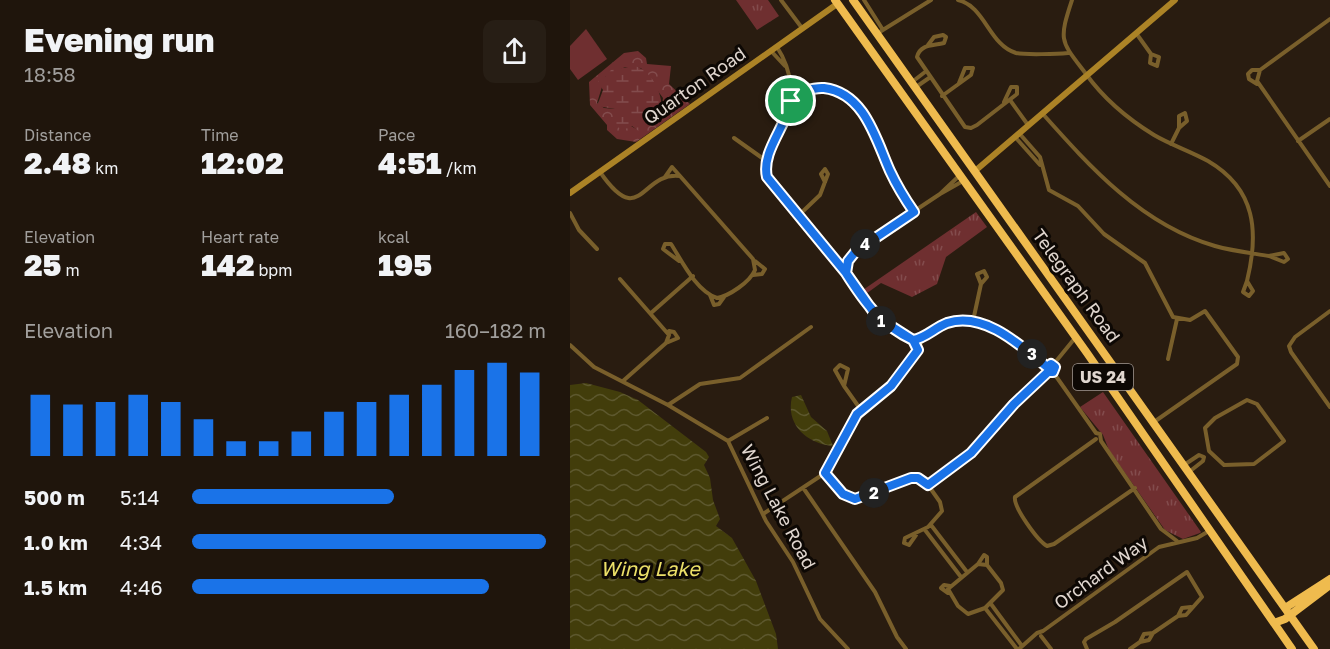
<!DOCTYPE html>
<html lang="en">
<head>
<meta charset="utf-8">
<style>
  :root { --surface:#1f150c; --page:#271e15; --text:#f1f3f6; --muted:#a19f9d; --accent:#1a73e8 }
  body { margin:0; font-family:"Golos Text",sans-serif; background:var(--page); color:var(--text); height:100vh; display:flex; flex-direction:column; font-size:22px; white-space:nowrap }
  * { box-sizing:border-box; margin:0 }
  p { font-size:20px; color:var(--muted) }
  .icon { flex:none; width:33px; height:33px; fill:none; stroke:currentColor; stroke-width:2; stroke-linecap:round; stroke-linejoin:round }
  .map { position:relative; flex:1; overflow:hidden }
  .drawer { display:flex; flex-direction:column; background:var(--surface); width:570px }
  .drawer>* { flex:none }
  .pin { position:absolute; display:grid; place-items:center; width:51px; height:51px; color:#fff; margin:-26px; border:3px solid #fff; border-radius:50%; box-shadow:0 2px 6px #0007 }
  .km { position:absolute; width:30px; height:30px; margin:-15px; border-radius:50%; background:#222; color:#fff; font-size:16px; line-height:30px; text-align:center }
  .round { display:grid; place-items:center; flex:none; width:63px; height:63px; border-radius:12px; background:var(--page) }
  .summary { display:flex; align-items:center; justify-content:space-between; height:102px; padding:0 24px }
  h1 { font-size:33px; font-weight:800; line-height:45px }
  .metrics { display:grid; grid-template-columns:repeat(3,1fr); gap:9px; height:102px; padding:6px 24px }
  .metrics div { display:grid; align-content:center }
  .metrics b { font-size:30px; font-weight:800 }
  .metrics small { font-size:16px; font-weight:400 }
  .metrics p { font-size:16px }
  .chart { height:168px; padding:12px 24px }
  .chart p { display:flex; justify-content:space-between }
  .chart svg { width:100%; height:108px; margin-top:6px; stroke:var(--accent); stroke-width:6 }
  ul { padding:0 24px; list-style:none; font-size:20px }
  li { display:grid; grid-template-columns:96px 72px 1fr; align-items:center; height:45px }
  li i { height:15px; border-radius:8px; background:var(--accent) }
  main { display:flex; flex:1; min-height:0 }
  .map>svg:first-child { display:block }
  .grass { fill:url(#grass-tufts) }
  .forest { fill:url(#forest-crowns); fill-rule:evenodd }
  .wetland { fill:url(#wetland-marsh) }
  .pitch { fill:#6f2f30 }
  .water { fill:url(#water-waves) }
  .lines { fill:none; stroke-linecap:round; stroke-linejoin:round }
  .street { stroke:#795f2b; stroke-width:4 }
  .secondary { stroke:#ac8326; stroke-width:6 }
  .highway { stroke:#efbb4e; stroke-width:8 }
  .route-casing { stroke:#fff; stroke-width:12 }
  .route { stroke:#1a73e8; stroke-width:8 }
  .labels { text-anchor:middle; stroke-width:6; stroke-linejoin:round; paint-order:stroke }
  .shield { fill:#0d0804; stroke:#a19892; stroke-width:1.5 }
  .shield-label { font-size:16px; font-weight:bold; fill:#e0d6cf }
  .street-label { font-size:18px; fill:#e0d6cf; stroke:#0d0804 }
  .water-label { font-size:20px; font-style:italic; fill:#ece068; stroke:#0d0804 }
</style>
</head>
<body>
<main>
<section class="drawer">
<div class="summary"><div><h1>Evening run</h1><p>18:58</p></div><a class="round"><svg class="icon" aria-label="share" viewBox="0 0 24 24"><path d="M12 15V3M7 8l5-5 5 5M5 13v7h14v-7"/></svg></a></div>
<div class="metrics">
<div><p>Distance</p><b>2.48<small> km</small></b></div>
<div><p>Time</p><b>12:02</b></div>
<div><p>Pace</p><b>4:51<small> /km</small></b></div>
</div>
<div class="metrics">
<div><p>Elevation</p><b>25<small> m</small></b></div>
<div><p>Heart rate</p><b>142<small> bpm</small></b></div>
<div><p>kcal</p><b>195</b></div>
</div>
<div class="chart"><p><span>Elevation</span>160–182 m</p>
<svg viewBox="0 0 160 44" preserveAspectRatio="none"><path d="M5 44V19M15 44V23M25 44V22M35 44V19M45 44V22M55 44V29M65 44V38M75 44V38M85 44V34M95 44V26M105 44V22M115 44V19M125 44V15M135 44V9M145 44V6M155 44V10"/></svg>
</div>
<ul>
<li><b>500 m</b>5:14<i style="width:57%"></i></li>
<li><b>1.0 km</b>4:34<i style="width:100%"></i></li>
<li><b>1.5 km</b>4:46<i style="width:84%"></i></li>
</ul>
</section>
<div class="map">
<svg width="760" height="649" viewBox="0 0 760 649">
  <defs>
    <pattern id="grass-tufts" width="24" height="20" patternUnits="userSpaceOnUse" patternTransform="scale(1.5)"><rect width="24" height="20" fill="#6f2f30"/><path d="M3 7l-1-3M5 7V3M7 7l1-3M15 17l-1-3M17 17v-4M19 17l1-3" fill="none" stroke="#834c4d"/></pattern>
    <pattern id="forest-crowns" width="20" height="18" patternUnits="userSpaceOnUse" patternTransform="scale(1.5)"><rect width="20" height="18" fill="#6f2f30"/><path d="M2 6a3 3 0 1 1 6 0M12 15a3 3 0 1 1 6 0" fill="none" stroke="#834c4d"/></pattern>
    <pattern id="wetland-marsh" width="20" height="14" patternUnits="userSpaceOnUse" patternTransform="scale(1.5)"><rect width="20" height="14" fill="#6f2f30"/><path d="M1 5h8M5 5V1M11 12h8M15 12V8" fill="none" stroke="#834c4d"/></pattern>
    <pattern id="water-waves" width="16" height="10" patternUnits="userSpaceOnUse" patternTransform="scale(1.5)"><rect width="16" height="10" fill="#423d0b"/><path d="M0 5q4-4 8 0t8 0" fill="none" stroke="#5d582e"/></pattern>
  </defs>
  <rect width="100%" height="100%" fill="#291c10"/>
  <path class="grass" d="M166,0h32l11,16 -22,14z
    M406,212l11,15 -41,30 -9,27 -25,13 -31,-14 -18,13 -3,-4z
    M533,392l98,140 -1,1 -17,6 -18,-9 -56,-80 -6,-15 -23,-28z"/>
  <path class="forest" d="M68,51l8,7 1,6 24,2 -2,18 21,20 -54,38 -19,-3 -10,-9v-5l-17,-20 -1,-23 35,-29zM55,67l16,1 22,30 -2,17c-26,20 -19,17 -46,1v-7l-11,-1 -7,-5 8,-26z"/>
  <path class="wetland" d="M64,66c19,4 31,32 27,49l-21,17 -8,-6 -9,4 -9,-5 1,-16 -18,-3 6,-16 -5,-8 3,-5h4l6,-7z"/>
  <path class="pitch" d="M16,29l21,30 -29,21 -8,-11v-23z"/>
  <path class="water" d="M16,383l34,9 18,8 68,52 3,5 -5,8 6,13 3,22 7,19 -4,7 16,12 24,43 20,53 2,15h-208v-264z
    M231,395l10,22 16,14 6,15c-25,-2 -48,-21 -41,-49z"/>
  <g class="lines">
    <path class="street" d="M211,0l21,28
      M294,0l19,30
      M388,0c27,6 31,45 58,53 9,2 42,1 52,0
      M502,0c-14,42 -11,41 14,74 18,25 42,45 68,61 17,10 36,16 54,26 48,28 51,71 39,120
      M760,19l-70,51 -3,11 73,105
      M308,33l53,-33
      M566,33l15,21 8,3 -2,9 -7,-3 1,-9
      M358,45l6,-8 9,-2 3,2 -2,6c-11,3 -24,1 -27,14l48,70 6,1 6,-3 40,-31v-7h-6l-7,15
      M207,47c15,23 19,53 7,79 -8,18 -23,30 -17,50l79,97 31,44 36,23c13,-2 21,-12 34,-17 37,-12 73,22 100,44
      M201,51l14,15
      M342,82l13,-10
      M687,84l-8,-5 -1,-5 4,-4h8
      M346,87l13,-9
      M222,93c10,-1 21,-6 32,-5 41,5 52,52 66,83 7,15 15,28 24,41
      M372,96l29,-21 2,-7h-8l-6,15
      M440,100l18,25
      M472,113c49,55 100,112 173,133 18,5 36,7 54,10
      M449,133l21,24 9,33 29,16 26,28 41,29 28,54 17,3 15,-9 33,46 -1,7 -83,58
      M445,137l25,28
      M164,138l31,22
      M728,141l32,-22
      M601,144l8,-16 8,-7 -2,-8 -6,3v12
      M30,172c41,59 41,-1 80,4l73,83 2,11c-5,12 -26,26 -38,28 -21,-7 -35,-37 -46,-54h-6l-2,5 16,12
      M389,176l-19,18 23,-13
      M95,177l7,-10 8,9
      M0,213l9,17 18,19
      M228,216l22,-21 8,-21 -3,-5 -4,5 4,8
      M714,253l4,6 -4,3 -15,-6z
      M276,273l2,-12 12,-14 80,-53
      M183,275l9,-1 3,-5 -10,-8
      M50,279l49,56 -3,8 -43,38
      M677,281l6,10 -4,5 -6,-4z
      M140,295l4,10 5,-1 5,-7
      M760,311l-35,26 -6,9 2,6 39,55
      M81,313l42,-37
      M403,321l8,-37 6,-7 -3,-6 -7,3 4,10
      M96,343l12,-5 -4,-6 -5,-1
      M0,345l24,22 74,38 60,36 38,80 27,41 27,57 28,30
      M598,359l9,-40
      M483,365l22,-27
      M483,372l43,61 4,1 1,7 60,88 16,12
      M274,386l-9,-16 5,-5 8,4 -4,17 17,24
      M677,400l10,4 27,37 -30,23 -30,1 -15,-14 -4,-23 10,-10z
      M98,405l32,-21 40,-6 71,-51
      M526,439l-81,58c-2,10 23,44 32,49l7,-2 81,-56
      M158,441l39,-23
      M614,465l15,-10 5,2 -1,4 -14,11
      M255,473l28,-54 38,-33 34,-49
      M234,489l71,103 22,45 9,12
      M193,514l62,-41 18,21 12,5 56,-21h7l10,7 43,-32 43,-49 34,-32h5l1,-6h-6v6
      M361,525l36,47
      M355,530l36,47
      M346,535l-7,10 -5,-2 1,-5 23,-11 14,-16 -2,-9 -12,-17
      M408,564l9,1 14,18 2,7 -18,18 -17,6 -10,-8 -10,-17z
      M408,564l6,-9 3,2v8
      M378,593l-7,-5 3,-3 6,1
      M421,604l31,42
      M415,608l32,41
      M583,633l-9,1 -4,8 9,-2 4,-7 25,-17
      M471,636l10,13
      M449,649l18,-16 6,-2 116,-84 38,-9 12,-7
      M517,649l-3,-7 2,-3 29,-17 72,-50 15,25 -16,18 -8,1 4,-8 9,-1
      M560,649l10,-7"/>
    <path class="secondary" d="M405,171l200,-171
      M0,193l267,-189"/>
    <path class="highway" d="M265,0l252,353 205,296
      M283,0l461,649
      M715,608l45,-29
      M704,623l11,-4 45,-34"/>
  </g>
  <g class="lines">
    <g class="route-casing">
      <path id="route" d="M221,101c-5,26 -30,51 -24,76l79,96 31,44 36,23 5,10 -27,36 -34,28 -32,59 18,21 12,5 56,-21h7l10,7 43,-32 43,-49 34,-32h5l2,-5 -4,-3 -4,3c-27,-22 -63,-56 -100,-44 -13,5 -21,15 -34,17 -32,-15 -48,-37 -67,-67l2,-12 8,-10 58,-39c-9,-13 -17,-26 -24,-41 -14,-31 -25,-78 -66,-83 -11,-1 -22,4 -32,5l-1,8"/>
    </g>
    <use href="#route" class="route"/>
  </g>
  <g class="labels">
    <rect class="shield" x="503" y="364" width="60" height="26" rx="4.5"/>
    <g class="shield-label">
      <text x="533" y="383">US 24</text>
    </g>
    <g class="street-label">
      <text transform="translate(125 86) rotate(-35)" y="6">Quarton Road</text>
      <text transform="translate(506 286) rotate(54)" y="6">Telegraph Road</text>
      <text transform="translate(208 507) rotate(62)" y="6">Wing Lake Road</text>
      <text transform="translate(531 573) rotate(-36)" y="6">Orchard Way</text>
    </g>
    <g class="water-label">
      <text x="80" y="576">Wing Lake</text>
    </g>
  </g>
</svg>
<div class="pin" style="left:221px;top:101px;background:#1e9e55"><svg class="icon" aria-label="arrive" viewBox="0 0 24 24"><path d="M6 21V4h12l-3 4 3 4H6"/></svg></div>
<b class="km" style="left:311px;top:321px">1</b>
<b class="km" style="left:304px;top:493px">2</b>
<b class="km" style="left:462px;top:354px">3</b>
<b class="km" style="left:295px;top:244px">4</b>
</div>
</main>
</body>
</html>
